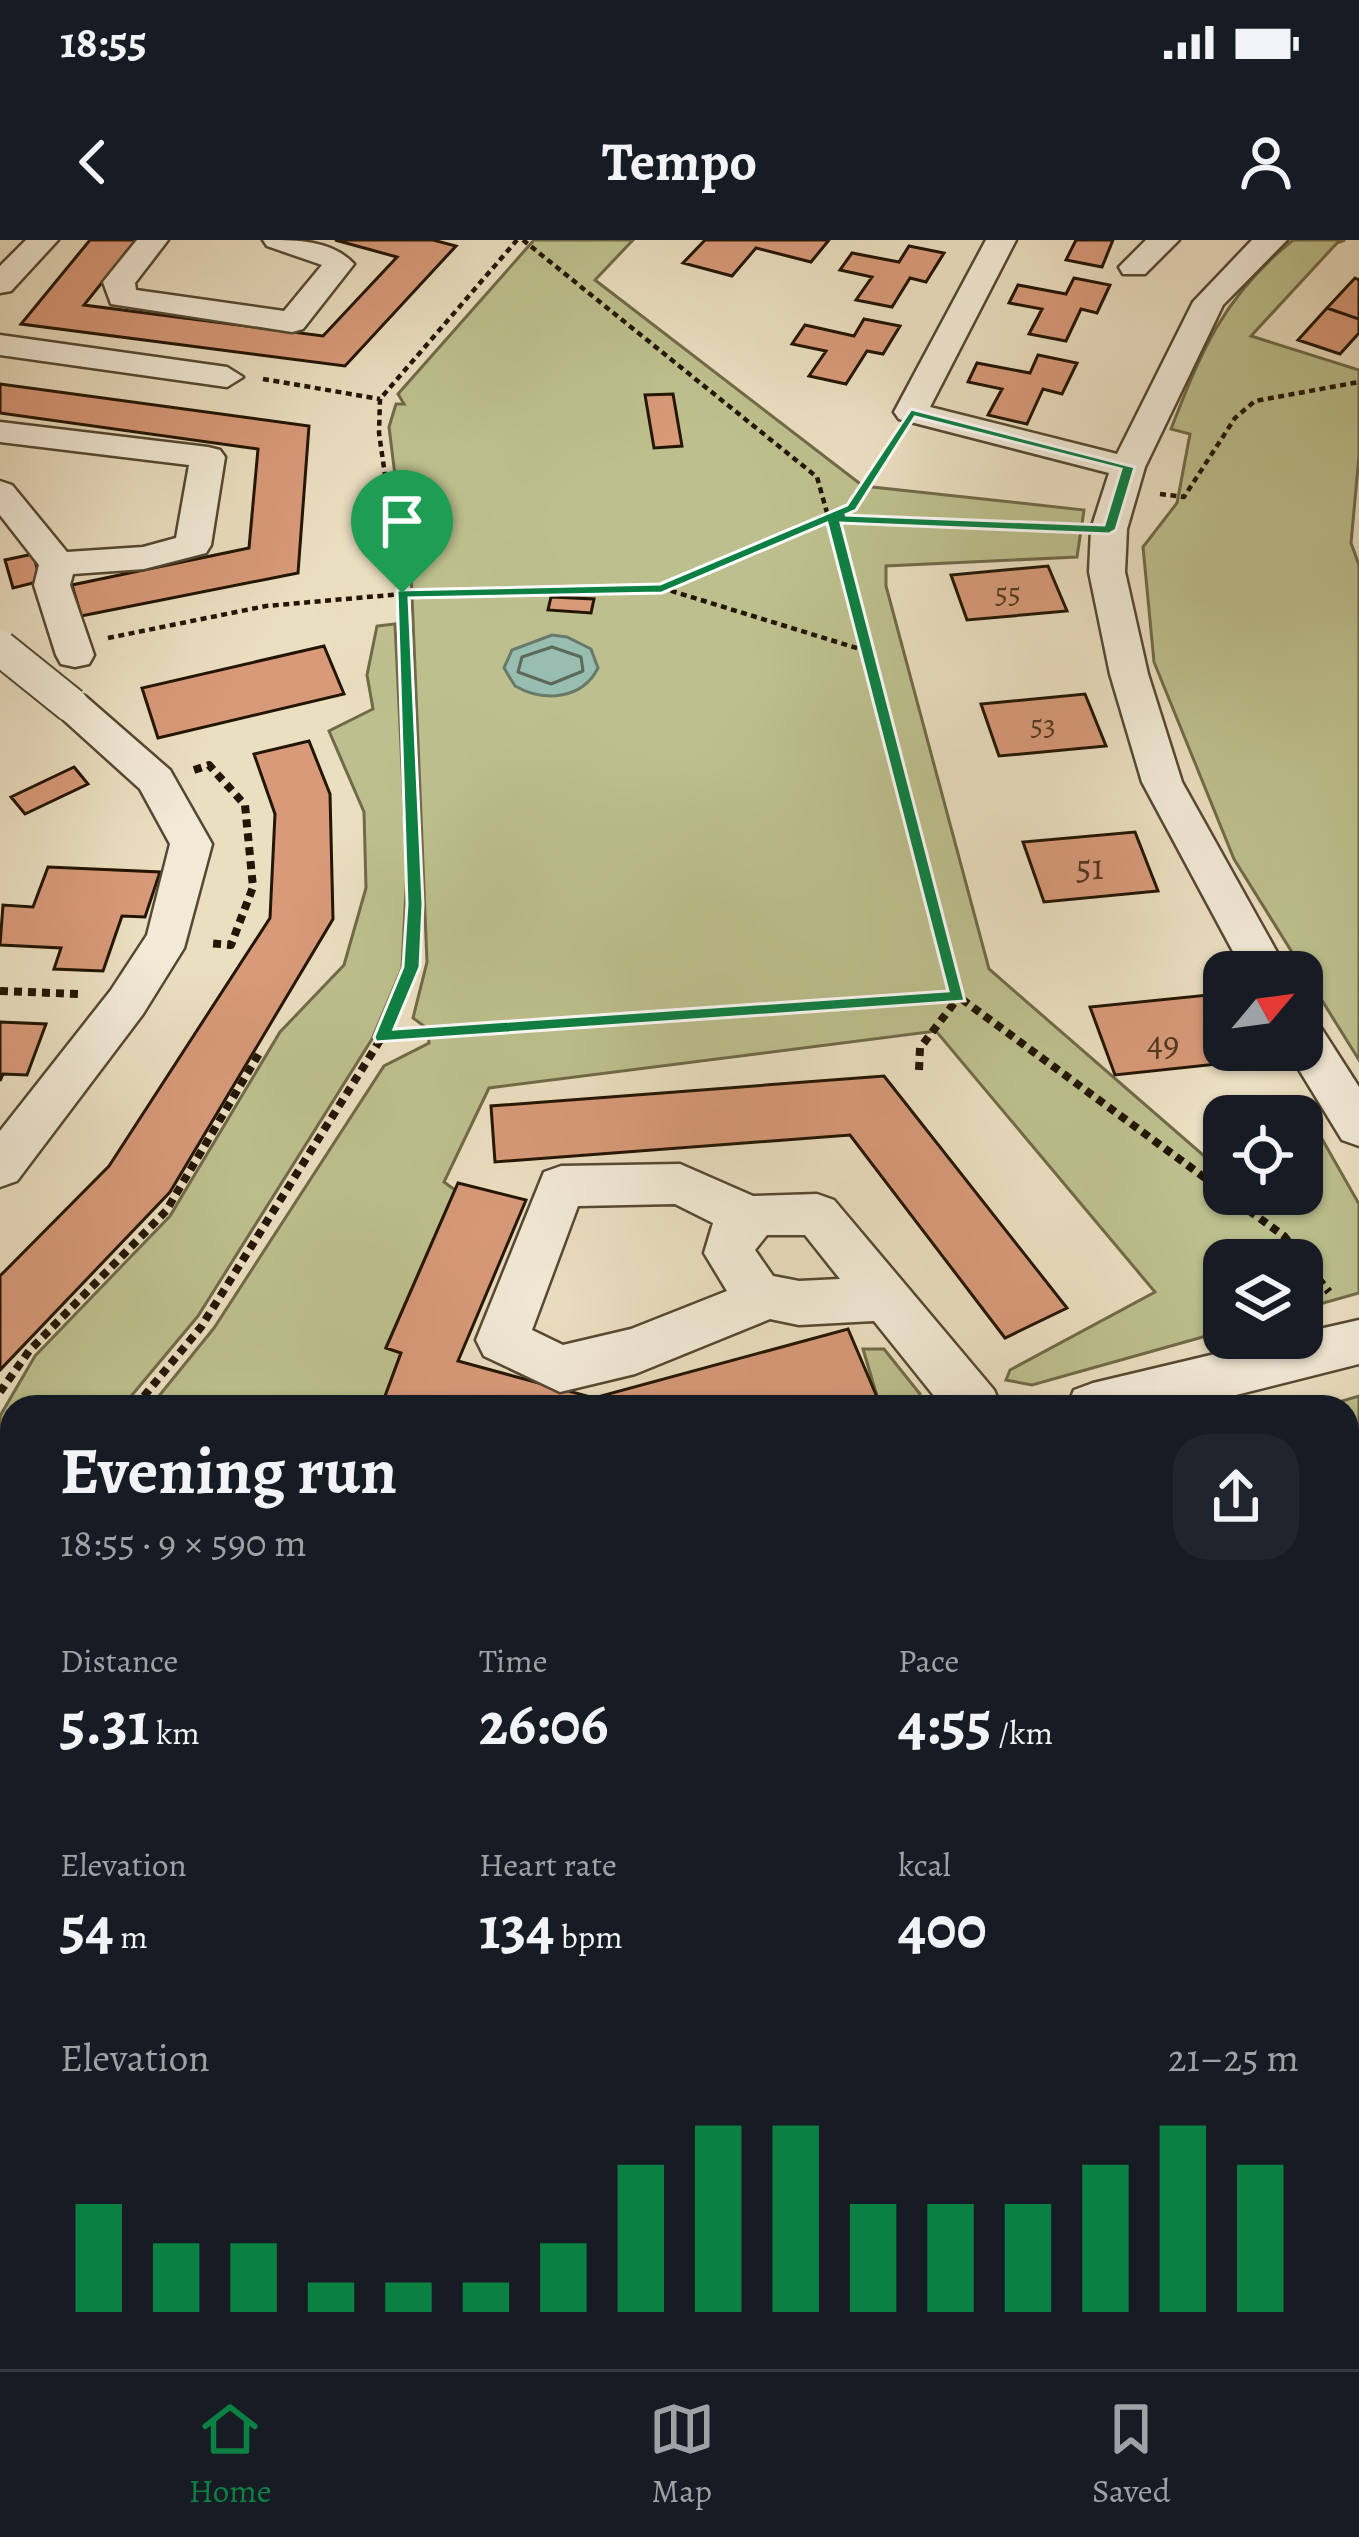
<!DOCTYPE html>
<html lang="en">
<head>
<meta charset="utf-8">
<style>
  :root { --surface:#171b24; --page:#20242c; --text:#f1f3f6; --muted:#9ea1a6; --line:#363941; --accent:#0b8043 }
  body { margin:0; font-family:Alegreya,serif; background:var(--page); color:var(--text); height:100vh; display:flex; flex-direction:column; font-size:45px; white-space:nowrap }
  * { box-sizing:border-box; margin:0 }
  p { font-size:39px; color:var(--muted) }
  .icon { flex:none; width:66px; height:66px; fill:none; stroke:currentColor; stroke-width:2; stroke-linecap:round; stroke-linejoin:round }
  .map { position:relative; flex:1; overflow:hidden }
  .details { position:absolute; left:0px; top:1155px; width:1359px; height:975px; display:flex; flex-direction:column; background:var(--surface); border-radius:36px 36px 0 0; box-shadow:0 3px 9px #0004 }
  .details>* { flex:none }
  .needle { width:78px; rotate:61deg }
  .tools { position:absolute; left:1203px; top:711px; display:grid; gap:24px }
  .tools a { display:grid; place-items:center; width:120px; height:120px; border-radius:24px; background:var(--surface); box-shadow:0 3px 9px #0004; font-size:60px }
  .pin { position:absolute; display:grid; place-items:center; width:102px; height:102px; color:#fff; margin:-123px -51px; border-radius:50% 50% 50% 0; rotate:-45deg; box-shadow:0 0 12px #0007 }
  .pin .icon { rotate:45deg }
  .round { display:grid; place-items:center; flex:none; width:126px; height:126px; border-radius:36px; background:var(--page) }
  .head { display:flex; align-items:center; justify-content:space-between; height:204px; padding:0 60px }
  h1 { font-size:66px; font-weight:700; line-height:90px }
  .figures { display:grid; grid-template-columns:repeat(3,1fr); gap:18px; height:204px; padding:12px 60px }
  .figures div { display:grid; align-content:center }
  .figures b { font-size:60px; font-weight:700 }
  .figures small { font-size:33px; font-weight:400 }
  .figures p { font-size:33px }
  .chart { height:336px; padding:24px 60px }
  .chart p { display:flex; justify-content:space-between }
  .chart svg { width:100%; height:216px; margin-top:12px; stroke:var(--accent); stroke-width:6 }
  .status { display:flex; justify-content:space-between; align-items:center; height:84px; padding:0 60px; background:var(--surface); direction:ltr }
  .status svg { height:33px; fill:currentColor }
  header { display:flex; justify-content:space-between; align-items:center; height:156px; padding:0 60px; background:var(--surface); font-size:54px; font-weight:700 }
  .menu { display:flex; justify-content:space-around; align-items:center; height:168px; border-top:3px solid var(--line); background:var(--surface); font-size:33px; color:var(--muted) }
  .menu a { display:grid; justify-items:center; gap:6px }
  .menu .selected { color:var(--accent) }
  .map>svg:first-child { display:block }
  .green { fill:#bdc08e; stroke:#706a48; stroke-width:3 }
  .water { fill:#98bdb1; stroke:#697a6b; stroke-width:3 }
  .lines { fill:none; stroke-linecap:round; stroke-linejoin:round }
  .shore { stroke:#5e695a; stroke-width:3 }
  .building { fill:#d89a79; stroke:#231503; stroke-width:3 }
  .minor-casing { stroke:#554832; stroke-width:5 }
  .path-far2 { stroke:#231503; stroke-width:4.5; stroke-dasharray:6 4.5; stroke-linecap:butt }
  .path-far1 { stroke:#231503; stroke-width:8; stroke-dasharray:8 6; stroke-linecap:butt }
  .path { stroke:#231503; stroke-width:9; stroke-dasharray:10 8; stroke-linecap:butt }
  .minor { fill:#f2ead7; fill-rule:evenodd }
  .minor-bridge-casing { stroke:#554832; stroke-width:38; stroke-linecap:butt }
  .minor-bridge { stroke:#f2ead7; stroke-width:34 }
  .route { fill:#0b8043; stroke:#fff; stroke-width:3; fill-rule:evenodd }
  .labels { text-anchor:middle; stroke-width:9; stroke-linejoin:round; paint-order:stroke }
  .far-number-label { font-size:30px; fill:#503620 }
  .number-label { font-size:36px; fill:#503620 }
</style>
</head>
<body>
<div class="status"><b>18:55</b><svg viewBox="0 0 49 12"><path d="M0 12V9h3v3zM5 12V6h3v6zM10 12V3h3v9zM15 12V0h3v12zM26 1h20v11H26zM47 4h2v5h-2z"/></svg></div>
<header><svg class="icon" aria-label="back" viewBox="0 0 24 24"><path d="M15 5l-7 7 7 7"/></svg>Tempo<svg class="icon" aria-label="person" viewBox="0 0 24 24"><circle cx="12" cy="8" r="4"/><path d="M4 21q1-7 8-7t8 7"/></svg></header>
<div class="map">
<svg width="1359" height="2129" viewBox="0 0 1359 2129">
  <rect width="100%" height="100%" fill="#ebdfc1"/>
  <filter id="stains"><feTurbulence type="fractalNoise" baseFrequency=".00167" numOctaves="4"/><feColorMatrix values="0 0 0 0 .2 0 0 0 0 .09 0 0 0 0 .02 0 0 0 .5 -.17"/></filter>
  <radialGradient id="worn" r=".72"><stop offset=".6" stop-color="#630" stop-opacity="0"/><stop offset="1" stop-color="#630" stop-opacity=".3"/></radialGradient>
  <path class="green" d="M534,0h99l-38,40 268,206 221,24 -7,47 -191,9v20l103,383 214,186 21,-6v45h78v-67l11,-4 46,81v89l-57,16v-49h-78v71l-192,54 -26,-5 4,-10 145,-78 -219,-261 -447,57 -45,94 11,8 -69,157 15,6 -20,54h-231l64,-79 170,-262 45,-23 -1,-14 -15,-11 14,-56 -16,-391 -8,-31 -14,-113 7,-23h8l-6,-10z
    M1293,0h52l-8,3 -86,93 108,34v86l-8,87 8,22v495l-125,-201 -80,-197 -11,-115 34,-44 13,-69 -19,-5c31,-80 53,-133 122,-189z
    M395,384l12,246 -5,98 -30,71 -174,277 -76,91h-110v131l-12,15v-137l35,-60 135,-140 110,-184 64,-67 22,-77 -2,-76 -35,-81 44,-22 -6,-34 10,-49z
    M863,1109h21l36,45 -6,13h-77l40,-11z
    M1359,1156v197l-12,-21v-165h-25z
    M12,1533v146l-12,12v-155z
    M478,2118h119l-7,11h-119z"/>
  <path class="water" d="M552,395l15,2 24,12 7,19c-16,32 -55,34 -83,18l-11,-18 8,-18z"/>
  <g class="lines">
    <path class="shore" d="M552,407l29,10 2,14 -32,13 -33,-12 4,-15z"/>
  </g>
  <path class="building" d="M90,0h46l-52,65 239,31 74,-79 -62,-17h98l23,6 -111,120 -324,-42z
    M705,0h124l-18,22 -55,-14 -24,28 -49,-13z
    M1076,0h37l-11,27 -36,-7z
    M909,6l35,7 -18,29 -16,-4 -18,29 -36,-7 16,-23 -32,-7 12,-17 47,9z
    M1074,38l36,7 -13,28 -16,-4 -15,32 -37,-7 13,-25 -33,-6 9,-18 48,9z
    M1355,38l4,2v39l-32,-11z
    M1327,68l32,11v14l-19,21 -42,-14z
    M864,79l36,7 -17,28 -16,-3 -21,33 -37,-8 17,-25 -34,-7 13,-19 49,11z
    M1038,115l39,8 -15,31 -19,-5 -16,35 -39,-9 14,-26 -34,-7 9,-19 53,10z
    M0,144l309,42 -11,147 -217,43 -9,-31 177,-37 9,-99 -258,-36z
    M673,154l9,52 -28,2 -9,-53z
    M33,314l8,27 -28,7 -8,-28z
    M1048,326l19,45 -100,9 -16,-45z
    M551,357l43,2 -3,14 -43,-3z
    M324,406l20,48 -186,44 -16,-50z
    M1085,454l21,52 -107,10 -18,-52z
    M309,501l21,53 3,125 -163,273 -170,178v-94l109,-110 161,-248 5,-104 -21,-60z
    M74,527l14,17 -63,30 -14,-17z
    M1135,592l23,59 -114,11 -21,-60z
    M48,627l112,5 -15,45 -23,-1 -19,55 -49,-2 7,-21 -61,-3 3,-40 30,2z
    M1208,755l16,39v16h7l5,12 -121,13 -25,-68z
    M0,782l46,2 -19,51 -24,-1 -3,7z
    M884,836l183,232 -62,30 -155,-203 -355,27 -4,-56z
    M458,943l68,17 -68,161 136,37 254,-69 29,68 -40,10h-456l20,-54 -15,-5z
    M1347,1442l12,16v45l-12,6z
    M12,1726v117l-12,11v-117z
    M1359,2040v89h-29l-6,-11h23v-72z
    M229,2118h207l-8,11h-189z
    M689,2118h130l-6,11h-131z"/>
  <g class="lines">
    <g class="minor-casing">
      <path id="minor" d="M26,0h32l-47,51 -11,2v-27z
        M137,0h31l-33,43 1,7 148,21 38,-46 -55,-19 -4,-6c34,0 69,0 91,24l-51,65 -11,3 -181,-28 -8,-22z
        M986,0h30l-86,167 187,47 76,-152 59,-62h35l-64,65 -78,162 -18,62 -2,43 23,102 34,108 106,190h-44l-102,-190 -32,-108 -21,-102 2,-43 18,-56 -210,-54 -5,-7z
        M1146,0h33l-34,34h-22l-4,-7z
        M0,95l227,32 16,10 -16,10 -227,-32z
        M0,182l208,25 12,3 5,7 -14,88 -5,8 -62,16 -71,5 -3,11 24,70 -5,9 -14,3 -14,-3 -5,-9 -22,-70 5,-20 -39,-50v-34l12,4 55,67 76,-5 33,-9 13,-73 -189,-23z
        M71,452l14,4 85,74 42,74 -28,104 -41,66 -126,167 -17,6v-56l111,-141 36,-55 23,-91 -30,-55 -83,-75 -6,-9 6,-9z
        M1302,777l16,6 41,64v59l-17,-6 -55,-90h15z
        M680,924l73,32 64,-2 17,6 160,190 7,17h-58l-69,-86 -75,4 -29,-6 -135,55 -75,18 -76,-36 -8,-16 68,-168 17,-6zM675,964l38,19 -9,30 23,38 -96,38 -68,16 -31,-15 46,-124zM767,995h38l35,44 -41,2 -26,-5 -18,-26z
        M1359,1080v44l-171,43h-121l7,-17 19,-7 189,-45h20v-5z
        M12,1446v58l-12,4v-58z
        M1347,1721l12,5v77l-12,-5z
        M1359,1865v69l-12,5v-69z
        M87,2118h72l1,11h-72z
        M921,2118h79l-5,11h-79z"/>
    </g>
    <path class="path-far2" d="M523,0l294,237 79,283
      M263,139l117,20
      M1160,254l24,3 51,-79 20,-17 104,-19
      M836,277l16,-9 43,-69
      M663,348l169,-69 241,9
      M108,398l158,-32 136,-12 260,-6 201,62
      M409,520l-7,-166 -23,-161 1,-34 137,-159"/>
    <path class="path-far1" d="M895,517l64,240 265,195
      M194,530l15,-5 36,40 8,82 -22,58 -23,-2
      M0,751l79,3
      M382,797l577,-40
      M919,830l1,-22 38,-50
      M1226,954l58,42 45,56
      M0,1152l29,-41 137,-140 94,-159
      M135,1167l66,-80 181,-290 30,-70 3,-63 -6,-147"/>
    <path class="path" d="M0,1331l12,-15
      M1347,1558l12,-4
      M0,1889l12,-11
      M495,2129l8,-11"/>
    <use href="#minor" class="minor"/>
    <g class="minor-bridge-casing">
      <path id="minor-bridge" d="M0,408l71,57"/>
    </g>
    <use href="#minor-bridge" class="minor-bridge"/>
  </g>
  <path class="route" d="M911,169l224,58 -19,63 -7,4 -268,-11 124,478 -589,41 -2,-5 29,-70 4,-63 -10,-314 263,-6 187,-79zM915,177l206,52 -17,56 -259,-10 11,-5zM827,283l121,468 -554,38 26,-62 3,-63 -14,-306 253,-5z"/>
  <g class="labels">
    <g class="far-number-label">
      <text x="1008" y="363">55</text>
      <text x="1043" y="495">53</text>
    </g>
    <g class="number-label">
      <text x="1090" y="639">51</text>
      <text x="1163" y="815">49</text>
    </g>
  </g>
  <rect width="100%" height="100%" filter="url(#stains)"/>
  <rect width="100%" height="100%" fill="url(#worn)"/>
</svg>
<div class="tools">
<a><svg class="needle" viewBox="-14 -14 28 28"><path d="M0-13l5 13h-10z" fill="#e53935"/><path d="M0 13l5-13h-10z" fill="#9ea1a6"/></svg></a>
<a><svg class="icon" aria-label="locate" viewBox="0 0 24 24"><circle cx="12" cy="12" r="6"/><path d="M12 2v4M12 18v4M2 12h4M18 12h4"/></svg></a>
<a><svg class="icon" aria-label="layers" viewBox="0 0 24 24"><path d="M12 4l9 5-9 5-9-5zM3 14l9 5 9-5"/></svg></a>
</div>
<div class="pin" style="left:402px;top:353px;background:#1e9e55"><svg class="icon" aria-label="arrive" viewBox="0 0 24 24"><path d="M6 21V4h12l-3 4 3 4H6"/></svg></div>
<section class="details">
<div class="head"><div><h1>Evening run</h1><p>18:55 · 9 × 590 m</p></div><a class="round"><svg class="icon" aria-label="share" viewBox="0 0 24 24"><path d="M12 15V3M7 8l5-5 5 5M5 13v7h14v-7"/></svg></a></div>
<div class="figures">
<div><p>Distance</p><b>5.31<small> km</small></b></div>
<div><p>Time</p><b>26:06</b></div>
<div><p>Pace</p><b>4:55<small> /km</small></b></div>
</div>
<div class="figures">
<div><p>Elevation</p><b>54<small> m</small></b></div>
<div><p>Heart rate</p><b>134<small> bpm</small></b></div>
<div><p>kcal</p><b>400</b></div>
</div>
<div class="chart"><p><span>Elevation</span>21–25 m</p>
<svg viewBox="0 0 160 44" preserveAspectRatio="none"><path d="M5 44V22M15 44V30M25 44V30M35 44V38M45 44V38M55 44V38M65 44V30M75 44V14M85 44V6M95 44V6M105 44V22M115 44V22M125 44V22M135 44V14M145 44V6M155 44V14"/></svg>
</div>
</section>
</div>
<nav class="menu">
<a class="selected"><svg class="icon" aria-label="home" viewBox="0 0 24 24"><path d="M3 11l9-7 9 7M6 9v11h12V9"/></svg>Home</a>
<a><svg class="icon" aria-label="map" viewBox="0 0 24 24"><path d="M3 6l6-2 6 2 6-2v14l-6 2-6-2-6 2zM9 4v14M15 6v14"/></svg>Map</a>
<a><svg class="icon" aria-label="saved" viewBox="0 0 24 24"><path d="M7 4h10v16l-5-4-5 4z"/></svg>Saved</a>
</nav>
</body>
</html>
